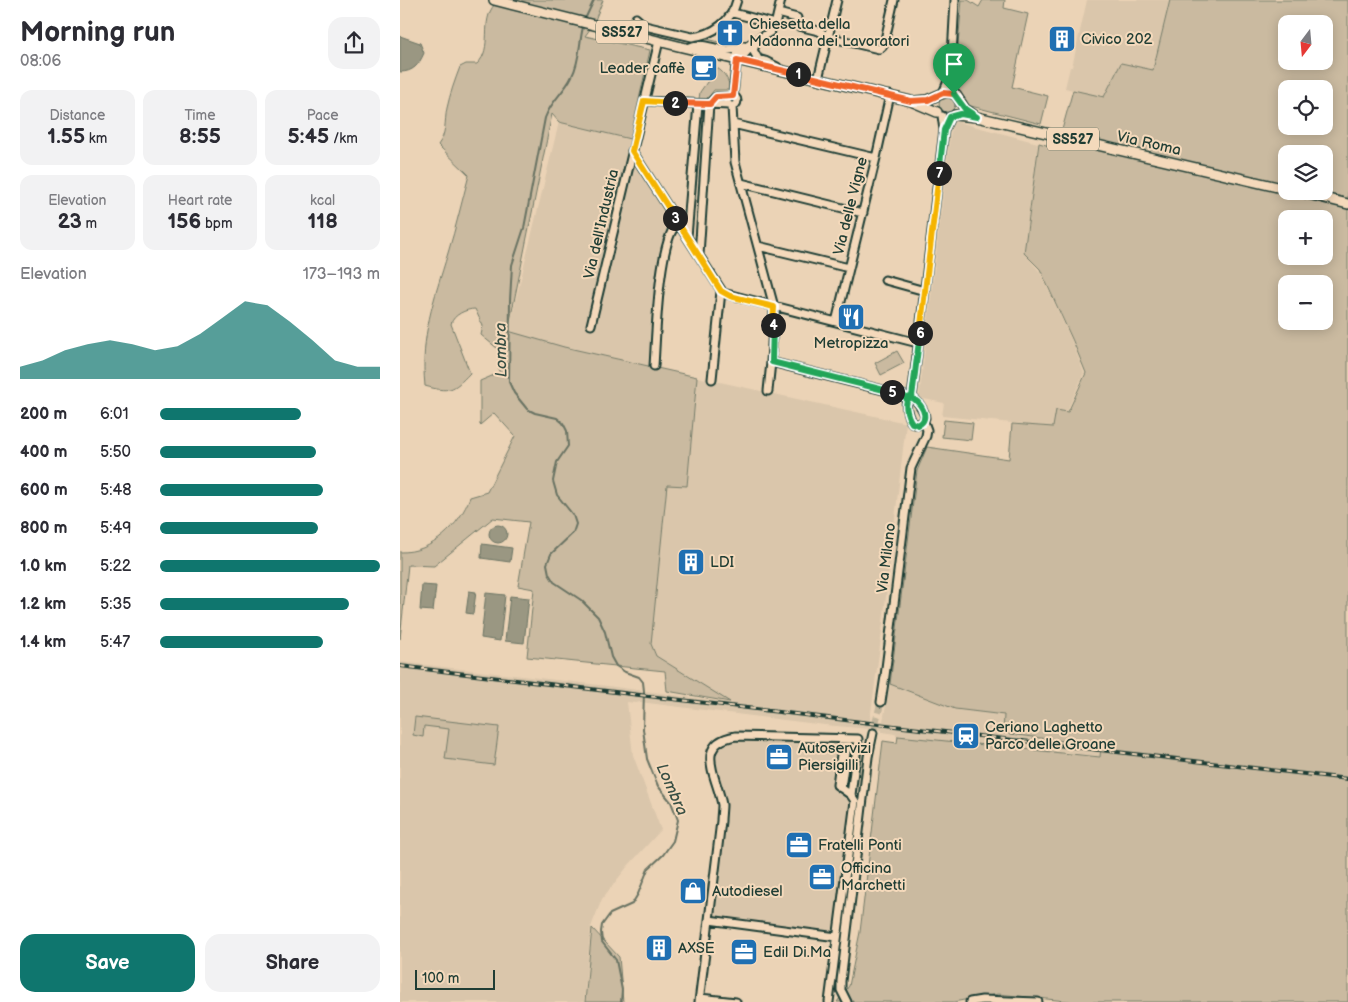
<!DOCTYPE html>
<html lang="en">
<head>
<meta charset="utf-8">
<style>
  :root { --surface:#fff; --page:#f2f2f3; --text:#2b2b33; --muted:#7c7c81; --accent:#0f766e }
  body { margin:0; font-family:"Balsamiq Sans",sans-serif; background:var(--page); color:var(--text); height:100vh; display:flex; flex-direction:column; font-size:19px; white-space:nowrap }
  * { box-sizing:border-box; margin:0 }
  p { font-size:16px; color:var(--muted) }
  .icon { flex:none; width:28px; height:28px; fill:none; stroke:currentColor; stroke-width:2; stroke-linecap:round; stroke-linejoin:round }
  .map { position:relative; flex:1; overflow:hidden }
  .sheet { display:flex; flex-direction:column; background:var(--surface); width:400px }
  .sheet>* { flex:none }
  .needle { width:32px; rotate:196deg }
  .tools { position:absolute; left:878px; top:15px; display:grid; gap:10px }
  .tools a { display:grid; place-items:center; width:55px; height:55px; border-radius:10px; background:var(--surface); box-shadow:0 2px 12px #0003; font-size:25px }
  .scale { position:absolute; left:15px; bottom:12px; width:80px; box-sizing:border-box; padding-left:5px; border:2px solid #1f3d34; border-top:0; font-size:14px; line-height:18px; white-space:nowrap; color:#1f3d34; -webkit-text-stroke:4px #f4d9bb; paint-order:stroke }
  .pin { position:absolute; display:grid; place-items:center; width:42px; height:42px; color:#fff; margin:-51px -21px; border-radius:50% 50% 50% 0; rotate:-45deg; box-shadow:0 0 5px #0007 }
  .pin .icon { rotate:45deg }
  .km { position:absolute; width:25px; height:25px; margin:-12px; border-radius:50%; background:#222; color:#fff; font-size:14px; line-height:25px; text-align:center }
  .round { display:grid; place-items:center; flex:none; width:52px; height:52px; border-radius:15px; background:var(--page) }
  .summary { display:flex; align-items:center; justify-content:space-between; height:85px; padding:0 20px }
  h1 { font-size:28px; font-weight:600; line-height:38px }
  .metrics { display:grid; grid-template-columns:repeat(3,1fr); gap:8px; height:85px; padding:5px 20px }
  .metrics div { display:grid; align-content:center; border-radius:12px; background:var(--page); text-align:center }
  .metrics b { font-size:21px; font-weight:600 }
  .metrics small { font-size:14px; font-weight:400 }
  .metrics p { font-size:14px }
  .chart { height:140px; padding:10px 20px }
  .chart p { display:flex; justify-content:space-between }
  .chart svg { width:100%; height:90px; margin-top:5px; fill:var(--accent); opacity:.7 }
  .primary-button { display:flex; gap:10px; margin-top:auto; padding:10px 20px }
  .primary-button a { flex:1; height:58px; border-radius:15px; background:var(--accent); color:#fff; font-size:20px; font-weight:600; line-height:58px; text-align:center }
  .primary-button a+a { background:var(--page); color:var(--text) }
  ul { padding:0 20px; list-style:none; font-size:16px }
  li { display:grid; grid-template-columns:80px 60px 1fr; align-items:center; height:38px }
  li i { height:12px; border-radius:6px; background:var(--accent) }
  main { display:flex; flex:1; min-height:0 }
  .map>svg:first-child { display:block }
  .built { fill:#dac6ab }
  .green { fill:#cabaa0; stroke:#747c6a; fill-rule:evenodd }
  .water { fill:#9a9782; stroke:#697363 }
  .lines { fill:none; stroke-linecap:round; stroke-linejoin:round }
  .stream { stroke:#697363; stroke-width:2 }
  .minor-tunnel { stroke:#c2b59c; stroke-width:7; stroke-dasharray:7 3.5; stroke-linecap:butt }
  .minor-casing { stroke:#1f3d34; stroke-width:11 }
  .major-casing { stroke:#1f3d34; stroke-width:12 }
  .minor { stroke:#f4d9bb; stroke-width:7 }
  .major { stroke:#f4d9bb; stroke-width:9 }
  .rail-casing { stroke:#1f3d34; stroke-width:4 }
  .rail { stroke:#f4d9bb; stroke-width:2; stroke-dasharray:5.5; stroke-linecap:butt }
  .split-1-casing { stroke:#fff; stroke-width:10 }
  .split-2-casing { stroke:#fff; stroke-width:10 }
  .split-3-casing { stroke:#fff; stroke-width:10 }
  .split-4-casing { stroke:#fff; stroke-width:10 }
  .split-5-casing { stroke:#fff; stroke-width:10 }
  .split-6-casing { stroke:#fff; stroke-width:10 }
  .split-7-casing { stroke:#fff; stroke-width:10 }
  .split-8-casing { stroke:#fff; stroke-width:10 }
  .split-1 { stroke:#f0652b; stroke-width:6 }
  .split-2 { stroke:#f0652b; stroke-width:6 }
  .split-3 { stroke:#f5b400; stroke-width:6 }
  .split-4 { stroke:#f5b400; stroke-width:6 }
  .split-5 { stroke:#22a559; stroke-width:6 }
  .split-6 { stroke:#22a559; stroke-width:6 }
  .split-7 { stroke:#f5b400; stroke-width:6 }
  .split-8 { stroke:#22a559; stroke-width:6 }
  .labels { text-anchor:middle; stroke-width:4; stroke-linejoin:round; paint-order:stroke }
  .shield { fill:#f4d9bb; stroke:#5f6c5c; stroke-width:1 }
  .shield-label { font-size:14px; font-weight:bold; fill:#1f3d34 }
  .poi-label { font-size:15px; fill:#1f3d34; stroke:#f4d9bb; text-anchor:start }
  .street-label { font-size:15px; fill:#1f3d34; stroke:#f4d9bb }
  .water-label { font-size:16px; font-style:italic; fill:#384f44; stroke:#f4d9bb }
</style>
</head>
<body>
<main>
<section class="sheet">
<div class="summary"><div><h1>Morning run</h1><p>08:06</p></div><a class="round"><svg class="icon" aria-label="share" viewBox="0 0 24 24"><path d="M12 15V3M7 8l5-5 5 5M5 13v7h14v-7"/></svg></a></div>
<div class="metrics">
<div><p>Distance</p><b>1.55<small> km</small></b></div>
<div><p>Time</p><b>8:55</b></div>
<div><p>Pace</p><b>5:45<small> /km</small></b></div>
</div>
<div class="metrics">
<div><p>Elevation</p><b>23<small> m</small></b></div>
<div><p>Heart rate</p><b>156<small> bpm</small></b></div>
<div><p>kcal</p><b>118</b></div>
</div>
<div class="chart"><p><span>Elevation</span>173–193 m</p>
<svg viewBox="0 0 160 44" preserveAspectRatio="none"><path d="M0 44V38L10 35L20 30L30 27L40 25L50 27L60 30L70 28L80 22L90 14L100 6L110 8L120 16L130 25L140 35L150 38L160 38V44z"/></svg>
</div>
<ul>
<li><b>200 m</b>6:01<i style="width:64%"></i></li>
<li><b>400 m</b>5:50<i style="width:71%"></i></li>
<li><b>600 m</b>5:48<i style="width:74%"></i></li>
<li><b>800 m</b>5:49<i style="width:72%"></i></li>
<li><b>1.0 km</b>5:22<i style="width:100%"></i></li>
<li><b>1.2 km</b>5:35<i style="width:86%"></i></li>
<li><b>1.4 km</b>5:47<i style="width:74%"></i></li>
</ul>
<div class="primary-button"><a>Save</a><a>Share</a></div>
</section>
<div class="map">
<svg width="948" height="1002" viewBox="0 0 948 1002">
  <rect width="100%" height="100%" fill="#ebd3b6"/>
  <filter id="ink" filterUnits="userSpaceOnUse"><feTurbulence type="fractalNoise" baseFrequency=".02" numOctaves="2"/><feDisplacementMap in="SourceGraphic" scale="10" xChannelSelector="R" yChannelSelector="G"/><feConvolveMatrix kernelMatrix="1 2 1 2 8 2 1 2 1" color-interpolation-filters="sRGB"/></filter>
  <g filter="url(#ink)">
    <path class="built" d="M687,0h83l-17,70 -32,-7 -17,35 -39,-10 5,-21h2z
      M554,121l84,22 -14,110 16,19 32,69 12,32 -17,38 -11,-1 -3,17 -111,-11 2,-13 -25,-5 31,-263z
      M159,122l71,17 -4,26 12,2 32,50 -13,58 -2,2 -5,89 -86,-19 -56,-15z
      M297,377l209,46 -24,208 -12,89 13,1 7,-37 65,25 50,6 -2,18 345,42v11l-292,-35 -1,2 -130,-14 -27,-3 -3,-2 -13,-2v-2l-57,-5 -185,-23 -4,1 -9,-1 6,53 28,75 -34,37 -25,32 -11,28 -7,75h-184v-340l207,24 121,16 -72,-46 -5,-12 16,-160 20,2z
      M333,740l133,4 -25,193 -129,-16 12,-113 -8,-29 -2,-17 2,-8 4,-6z"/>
    <path class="green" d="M123,0h80l-10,25 -8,11 65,14 -1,5 -19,84 -71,-17 -7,-8 -44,217 56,16 133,30 -10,109 -20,-1 -16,159 5,12 74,46 -63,-11 -2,-20 -138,-14 7,-68 -16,-3 11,-64 -36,-4 -59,48 -26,-1 -8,74v-87c32,1 60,-27 70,-55l17,-5 28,-56 -21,-23 -14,12v-44l19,-8 -1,-24 -17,-14 2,-9 -8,-17c-9,0 -22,6 -24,15l19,49c-17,18 -21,20 -45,13 -5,-50 9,-86 23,-133 8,-26 14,-52 21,-78l-31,-30c9,-12 6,-22 9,-37 3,-14 8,-28 13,-41l6,-3h11c17,-16 2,-42 18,-60l26,-1z
      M562,0h6l11,7 4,-7h22l-1,8 24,6 -16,73 36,9 -7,28 -74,-19 -11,-19 -1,-7z
      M770,0h178v1002h-272l-78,-8 -45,8h-116l12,-16 11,-54 23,-191 14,2 1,-7 202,21 1,-11 -98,-13 1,-18 -49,-6 -65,-25 27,-213 10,-24 82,12 3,-35 41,3 3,-17 12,2 18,-39 -13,-32 -33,-72 -16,-16 15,-110 18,5 16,-58 31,7 17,-34 32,7zM886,24h38v37h-38zM886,89h38v37h-38zM886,154h38v37h-38zM886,219h38v37h-38zM886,284h38v37h-38z
      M307,37v2l29,7 -12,3 -29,-7z
      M317,68c8,5 12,12 13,22h-16l-7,9h-8l1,-7z
      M539 104a8 8 0 1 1 16 0a8 8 0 1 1-16 0Z
      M497,351l7,12 -23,12 -6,-12z
      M544,420l29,3 -2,17 -29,-3z
      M15,717l84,10 -5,38 -49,-6 4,-30 -25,-3 -1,11 -10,-2z
      M192,928l27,29 4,45h-38z"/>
    <path class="water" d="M0,36l20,7 4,10c-5,12 -11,19 -24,19z
      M89 534a9 9 0 1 1 18 0a9 9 0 1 1-18 0Z
      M82,544l30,4 -2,14 -29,-4z
      M22,585l14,1 -3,25 -13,-1z
      M69,591l7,1 -3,22 -7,-1z
      M86,593l19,2 -5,46 -19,-3z
      M110,596l19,2 -5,45 -19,-2z"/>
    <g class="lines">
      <path class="stream" d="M186,17l8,-17
        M183,27c-4,16 -3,34 -11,49 -8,17 -20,23 -27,42l-21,110 -12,37 -2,35 -1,82 5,11 13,16 8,4 22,5 6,5 4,8 1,15 -11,16 -4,19 4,14 16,20 3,9 -3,9 -22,21 -4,10 2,10 5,8 27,18 17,17 7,15 6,25 5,9 9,6 14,5 4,5 1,9 -1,38 4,30 11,27 13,16 7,18 -5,21 -10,14 -15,14 -10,25 -6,10 -22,10 -8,11 -1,7 1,10 14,18 6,30 -1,12"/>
      <path class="minor-tunnel" d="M473,733l8,-31"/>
      <g class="minor-casing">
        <path id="minor" d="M333,13l38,10 3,3
          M378,13l19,5 -1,6 2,2 21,5 9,6 51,12 3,-2 2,-3 10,-44
          M236,18l9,8 47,11c21,-2 40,-16 45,-37
          M357,41l-4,9 5,9 7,2 12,6
          M288,48c20,-10 31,10 55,-2
          M337,60l6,-4 9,-10
          M418,79l19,-79
          M543,93l8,-19 4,-74
          M327 101a5 5 0 1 1 10 0a5 5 0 1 1-10 0Z
          M333,96l4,-41 5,-6 28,-17 6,-11 5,-21
          M245,101l84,4
          M309,104l7,-7h12
          M332,106l3,56 39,145 -3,55 -3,29
          M333,124l143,34
          M544,130l6,-13
          M232,151l91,142 195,50
          M341,183l122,30
          M287,237l11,-133
          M358,246l91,22
          M299,255l10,-151
          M485,280l40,11
          M436,322l40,-164 14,-63
          M191,325l68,-284
          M371,362l132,33 4,4
          M254,366c2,-27 4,-128 24,-143
          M312,379l9,-88
          M510,397c7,2 15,14 15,21l-4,6h-7c-6,-4 -9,-18 -7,-25z
          M512,397l32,-267 -2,-14
          M481,702l4,-26 26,-208 15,-32 1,-6 -3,-8
          M441,788l7,-49
          M309,920l128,17
          M300,998l36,4
          M299,1002l22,-181c0,-5 1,-11 1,-16 -4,-26 -30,-62 14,-69l122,3 -7,56
          M429,1002l26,-201 -4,-6 -14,-10 6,-46
          M447,1002l-6,-12v-9l27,-224 5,-24
          M570,1002l12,-2 56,2"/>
      </g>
      <g class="major-casing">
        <path id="major" d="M94,0l184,46 233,55 26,11
          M516,101l11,-1 14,-6 7,-2 8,3 9,14 9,6
          M555,115l22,2 309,72
          M896,191l52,13"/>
      </g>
      <use href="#minor" class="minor"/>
      <use href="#major" class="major"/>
      <g class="rail-casing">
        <path id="rail" d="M0,666l528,64 420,49"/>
      </g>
      <use href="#rail" class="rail"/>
    </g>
  </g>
  <g class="lines" filter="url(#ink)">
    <g class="split-1-casing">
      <path id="split-1" d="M398,74l113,27 17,-1 15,-7 11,1"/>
    </g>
    <g class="split-2-casing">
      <path id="split-2" d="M275,103l35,1 6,-7 17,-1 4,-36 61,14"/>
    </g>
    <g class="split-3-casing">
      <path id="split-3" d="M275,218l-43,-67 12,-50 31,2"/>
    </g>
    <g class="split-4-casing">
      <path id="split-4" d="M275,218l46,73 9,5 44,11 -1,18"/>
    </g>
    <g class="split-5-casing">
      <path id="split-5" d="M373,325l-1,37 120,30"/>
    </g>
    <g class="split-6-casing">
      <path id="split-6" d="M492,392l11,3 4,4 3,-2c10,3 22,22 8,28l-6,-2c-5,-7 -10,-24 0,-26l8,-64"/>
    </g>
    <g class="split-7-casing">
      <path id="split-7" d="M520,333l19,-160"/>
    </g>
    <g class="split-8-casing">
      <path id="split-8" d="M539,173l5,-43 6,-13 11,-3 16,3 -12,-8 -11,-15"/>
    </g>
    <use href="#split-1" class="split-1"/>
    <use href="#split-2" class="split-2"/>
    <use href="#split-3" class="split-3"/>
    <use href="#split-4" class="split-4"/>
    <use href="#split-5" class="split-5"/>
    <use href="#split-6" class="split-6"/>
    <use href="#split-7" class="split-7"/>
    <use href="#split-8" class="split-8"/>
  </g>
  <defs>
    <g id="church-square" transform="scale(1.4375)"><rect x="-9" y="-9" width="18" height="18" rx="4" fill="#1f6fb2" stroke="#f4d9bb"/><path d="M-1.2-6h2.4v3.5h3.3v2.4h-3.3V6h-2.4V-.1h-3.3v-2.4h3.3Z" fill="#fff"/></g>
    <g id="building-square" transform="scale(1.4375)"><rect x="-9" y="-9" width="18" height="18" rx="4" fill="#1f6fb2" stroke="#f4d9bb"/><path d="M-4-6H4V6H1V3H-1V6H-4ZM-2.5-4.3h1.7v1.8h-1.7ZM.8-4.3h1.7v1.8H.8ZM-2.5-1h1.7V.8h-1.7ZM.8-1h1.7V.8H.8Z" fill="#fff"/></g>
    <g id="cafe-square" transform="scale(1.4375)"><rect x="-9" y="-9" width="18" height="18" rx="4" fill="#1f6fb2" stroke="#f4d9bb"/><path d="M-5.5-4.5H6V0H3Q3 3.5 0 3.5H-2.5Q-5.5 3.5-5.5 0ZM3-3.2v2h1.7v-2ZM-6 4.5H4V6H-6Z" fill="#fff"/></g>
    <g id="restaurant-square" transform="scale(1.4375)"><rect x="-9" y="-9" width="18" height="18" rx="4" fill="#1f6fb2" stroke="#f4d9bb"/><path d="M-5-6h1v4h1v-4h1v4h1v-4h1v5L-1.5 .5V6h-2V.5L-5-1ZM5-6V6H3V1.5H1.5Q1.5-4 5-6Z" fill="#fff"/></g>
    <g id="station-square" transform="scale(1.4375)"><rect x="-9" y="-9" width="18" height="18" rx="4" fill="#1f6fb2" stroke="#f4d9bb"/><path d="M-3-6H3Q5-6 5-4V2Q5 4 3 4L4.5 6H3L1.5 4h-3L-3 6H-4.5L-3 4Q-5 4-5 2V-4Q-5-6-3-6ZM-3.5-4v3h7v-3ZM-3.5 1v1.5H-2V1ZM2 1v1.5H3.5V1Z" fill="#fff"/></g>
    <g id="office-square" transform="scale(1.4375)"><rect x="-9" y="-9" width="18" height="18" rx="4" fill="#1f6fb2" stroke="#f4d9bb"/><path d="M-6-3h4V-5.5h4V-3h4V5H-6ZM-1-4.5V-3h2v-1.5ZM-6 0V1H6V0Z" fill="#fff"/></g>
    <g id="shop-square" transform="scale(1.4375)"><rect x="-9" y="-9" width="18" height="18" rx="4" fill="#1f6fb2" stroke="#f4d9bb"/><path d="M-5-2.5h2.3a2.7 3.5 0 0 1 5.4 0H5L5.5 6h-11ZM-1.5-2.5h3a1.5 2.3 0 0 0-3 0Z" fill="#fff"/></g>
  </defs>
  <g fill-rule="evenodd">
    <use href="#church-square" x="330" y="33"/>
    <use href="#building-square" x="662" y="39"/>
    <use href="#cafe-square" x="304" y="68"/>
    <use href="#restaurant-square" x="451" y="317"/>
    <use href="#building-square" x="291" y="562"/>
    <use href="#station-square" x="566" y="736"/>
    <use href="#office-square" x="379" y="757"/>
    <use href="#office-square" x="399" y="845"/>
    <use href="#office-square" x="422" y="877"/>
    <use href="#shop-square" x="293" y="891"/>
    <use href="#building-square" x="259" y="948"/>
    <use href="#office-square" x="344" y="952"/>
  </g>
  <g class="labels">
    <g class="shield">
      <rect x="196" y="20.5" width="52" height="23" rx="4"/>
      <rect x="647" y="127.5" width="52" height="23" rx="4"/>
    </g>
    <g class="shield-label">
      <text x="222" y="37">SS527</text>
      <text x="673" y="144">SS527</text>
    </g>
    <g class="poi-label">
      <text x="349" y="29">Chiesetta della<tspan x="349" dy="17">Madonna dei Lavoratori</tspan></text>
      <text x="681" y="44">Civico 202</text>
      <text x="285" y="73" text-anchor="end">Leader caffè</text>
      <text x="451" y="348" text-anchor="middle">Metropizza</text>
      <text x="310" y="567">LDI</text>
      <text x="585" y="732">Ceriano Laghetto<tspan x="585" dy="17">Parco delle Groane</tspan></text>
      <text x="398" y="753">Autoservizi<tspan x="398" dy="17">Piersigilli</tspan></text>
      <text x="418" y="850">Fratelli Ponti</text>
      <text x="441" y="873">Officina<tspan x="441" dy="17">Marchetti</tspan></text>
      <text x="312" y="896">Autodiesel</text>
      <text x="278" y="953">AXSE</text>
      <text x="363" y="957">Edil Di.Ma</text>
    </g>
    <g class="street-label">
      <text transform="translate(749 143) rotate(13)" y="5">Via Roma</text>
      <text transform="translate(450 206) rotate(-76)" y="5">Via delle Vigne</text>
      <text transform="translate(201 224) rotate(-77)" y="5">Via dell'Industria</text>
      <text transform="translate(486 558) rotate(-83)" y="5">Via Milano</text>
    </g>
    <g class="water-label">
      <text transform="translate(100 350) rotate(-91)" y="6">Lombra</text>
      <text transform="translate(273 789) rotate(66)" y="6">Lombra</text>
    </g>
  </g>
</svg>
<div class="tools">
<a><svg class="needle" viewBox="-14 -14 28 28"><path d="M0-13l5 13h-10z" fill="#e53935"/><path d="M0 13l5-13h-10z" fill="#7c7c81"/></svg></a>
<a><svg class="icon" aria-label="locate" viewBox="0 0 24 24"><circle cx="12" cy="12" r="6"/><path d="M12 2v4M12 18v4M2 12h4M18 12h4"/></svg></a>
<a><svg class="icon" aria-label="layers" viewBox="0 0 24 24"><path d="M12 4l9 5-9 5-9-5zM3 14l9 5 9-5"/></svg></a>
<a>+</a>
<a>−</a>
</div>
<div class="scale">100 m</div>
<div class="pin" style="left:554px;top:94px;background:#1e9e55"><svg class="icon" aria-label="arrive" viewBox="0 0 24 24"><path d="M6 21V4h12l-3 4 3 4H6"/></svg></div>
<b class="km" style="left:398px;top:74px">1</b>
<b class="km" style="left:275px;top:103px">2</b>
<b class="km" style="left:275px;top:218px">3</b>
<b class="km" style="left:373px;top:325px">4</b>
<b class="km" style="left:492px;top:392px">5</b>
<b class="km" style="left:520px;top:333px">6</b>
<b class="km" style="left:539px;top:173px">7</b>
</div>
</main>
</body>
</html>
